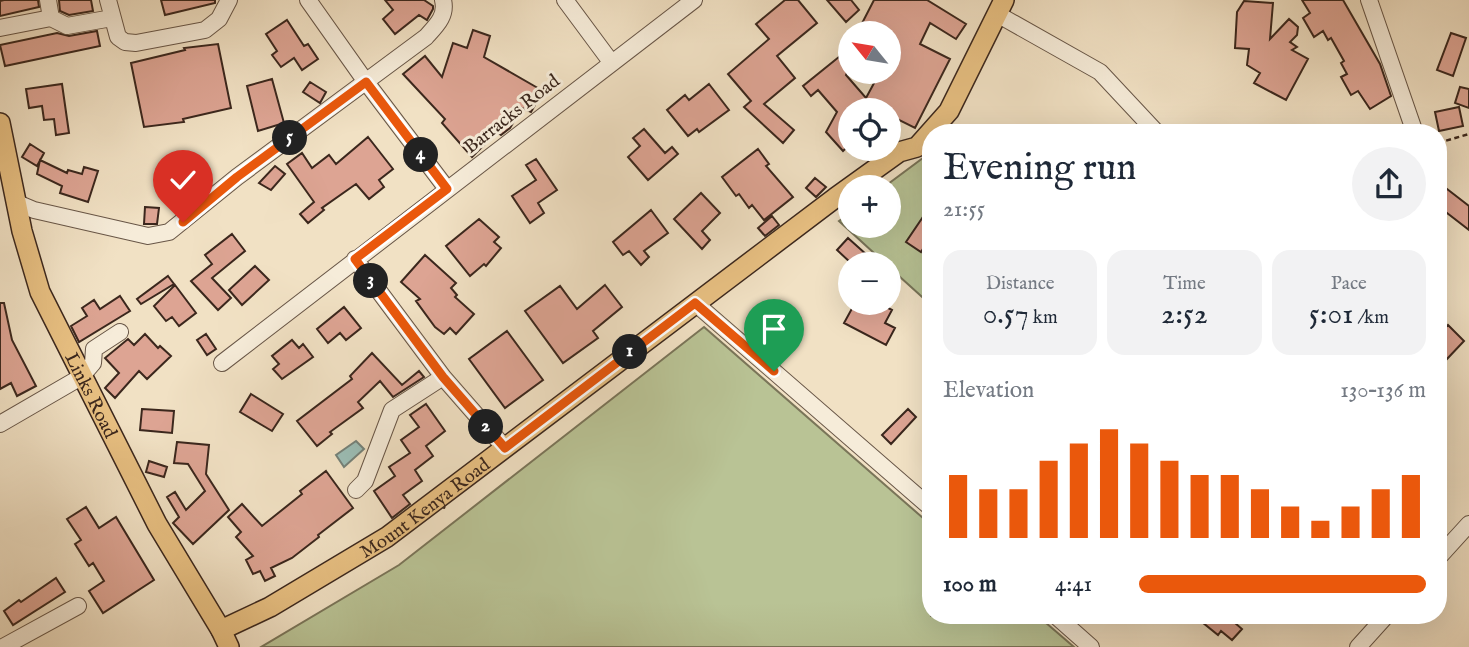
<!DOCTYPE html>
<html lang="en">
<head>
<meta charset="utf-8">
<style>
  :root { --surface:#fff; --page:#f2f2f3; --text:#1f2937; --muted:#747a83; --accent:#ea580c }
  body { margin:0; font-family:"IM FELL English",serif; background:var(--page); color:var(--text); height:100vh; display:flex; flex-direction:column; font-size:26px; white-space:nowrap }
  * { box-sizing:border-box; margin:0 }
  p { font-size:23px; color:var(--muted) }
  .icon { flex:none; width:38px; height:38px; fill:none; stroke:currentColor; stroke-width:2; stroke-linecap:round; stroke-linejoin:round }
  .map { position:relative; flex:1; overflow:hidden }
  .side { position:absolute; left:922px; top:124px; width:525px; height:500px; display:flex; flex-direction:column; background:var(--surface); border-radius:28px; box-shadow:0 7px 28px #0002 }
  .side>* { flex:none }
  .needle { width:46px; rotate:300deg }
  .tools { position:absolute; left:838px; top:21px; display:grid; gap:14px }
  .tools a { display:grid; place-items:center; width:63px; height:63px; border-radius:50%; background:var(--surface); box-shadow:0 7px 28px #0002; font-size:35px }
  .pin { position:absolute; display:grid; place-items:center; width:60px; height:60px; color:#fff; margin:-72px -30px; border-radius:50% 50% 50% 0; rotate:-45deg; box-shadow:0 0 7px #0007 }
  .pin .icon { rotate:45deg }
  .km { position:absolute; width:35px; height:35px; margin:-18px; border-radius:50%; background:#222; color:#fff; font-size:19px; line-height:35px; text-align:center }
  .round { display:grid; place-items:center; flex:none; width:74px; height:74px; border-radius:37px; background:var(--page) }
  .summary { display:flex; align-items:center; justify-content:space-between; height:119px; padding:0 21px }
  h1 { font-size:38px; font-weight:600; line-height:52px }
  .metrics { display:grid; grid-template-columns:repeat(3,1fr); gap:10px; height:119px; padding:7px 21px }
  .metrics div { display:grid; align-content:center; border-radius:18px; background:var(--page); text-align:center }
  .metrics b { font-size:30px; font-weight:600 }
  .metrics small { font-size:19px; font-weight:400 }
  .metrics p { font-size:19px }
  .chart { height:196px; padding:14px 21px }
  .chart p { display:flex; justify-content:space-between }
  .chart svg { width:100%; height:126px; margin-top:7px; stroke:var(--accent); stroke-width:6 }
  ul { padding:0 21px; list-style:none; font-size:23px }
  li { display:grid; grid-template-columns:112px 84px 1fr; align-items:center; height:52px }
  li i { height:18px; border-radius:9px; background:var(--accent) }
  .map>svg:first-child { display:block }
  .green { fill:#b9c395; stroke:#7a7559; stroke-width:2 }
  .water { fill:#9bbdb5; stroke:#758178; stroke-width:2 }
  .building { fill:#dda493; stroke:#3b271d; stroke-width:2 }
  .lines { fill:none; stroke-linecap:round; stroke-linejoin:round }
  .minor-casing { stroke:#685647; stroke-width:18 }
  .major-casing { stroke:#3b271d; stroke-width:22 }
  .path { stroke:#3b271d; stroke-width:2.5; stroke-dasharray:5 3.5; stroke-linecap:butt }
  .minor { stroke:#f6ecd9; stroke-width:16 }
  .major { stroke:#e8c082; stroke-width:19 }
  .route-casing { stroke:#fff; stroke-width:14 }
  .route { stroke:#ea580c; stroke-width:9 }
  .labels { text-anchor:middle; stroke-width:6; stroke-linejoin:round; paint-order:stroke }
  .street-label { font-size:19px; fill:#3b271d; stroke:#f6ecd9 }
</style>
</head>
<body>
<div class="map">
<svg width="1469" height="647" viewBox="0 0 1469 647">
  <rect width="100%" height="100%" fill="#f1e1c4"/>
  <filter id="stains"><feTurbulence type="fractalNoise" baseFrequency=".00286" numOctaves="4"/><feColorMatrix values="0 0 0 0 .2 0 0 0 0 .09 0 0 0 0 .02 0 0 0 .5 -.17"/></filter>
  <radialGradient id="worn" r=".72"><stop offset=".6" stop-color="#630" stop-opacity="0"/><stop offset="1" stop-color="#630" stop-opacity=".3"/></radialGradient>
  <path class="green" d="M931,152v153l-42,-38v-3h-3l-47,-43 11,-8v13h39v-39h-5z
    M704,327l227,198v91h107l36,31h-813l138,-82z"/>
  <path class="water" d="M356,441l8,8 -20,18 -8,-12z"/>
  <path class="building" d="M4,0h34l1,7 -39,9v-15z
    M59,0h32l2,11 -24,4 -9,-4z
    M161,0h54v3l-50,12z
    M385,0h39l9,6v3l-6,11 -8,-5 -24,19 -12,-15 10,-9z
    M785,0h13l19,23 -40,33 18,22 -31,26 30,26 -11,13 -39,-36 7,-6 -23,-27 41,-35 -13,-15z
    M827,0h24l8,10 -13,12z
    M874,0h53l39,24 -10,15 -26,-16 -10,21 30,15 -35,69 -26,-13v-5h-39v34l-7,7 -17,-19 11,-20 -19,-22 -7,6 -8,-10 47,-38v18l-4,9 20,23 14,-26h9v-39h-32z
    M1302,0h41l37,64 11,32 -21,13 -12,-18 -7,4 -10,-18 6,-3 -6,-11 3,-2 -13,-23 -3,2 -5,-9 -9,6 -11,-19 7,-5z
    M1244,1l29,2 -3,36 19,-20 9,8 -1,8 -7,7 7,5 -5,3 16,9 -22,41 -32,-17 6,-10 -13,-8 2,-16 -14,-1 2,-36z
    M287,20l17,26 4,-2 10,15 -16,11 -8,-12 -13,9 -9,-12 5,-4 -11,-17z
    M473,30l17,6 -6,21 59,34 -12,21 -9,-4 -12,20 -9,7 -4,-3 -25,25 -30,-34 3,-4 -42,-45 22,-18 17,21 11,-34 14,5z
    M97,31l3,15 -95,20 -5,-21 57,-12 12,3z
    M1451,33l15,5 -13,38 -16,-6z
    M218,44l13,64 -48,11 1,3 -40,5 -13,-64 54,-13 -1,-2z
    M272,79l12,44 -26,8 -11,-45z
    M310,82l16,10 -6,11 -17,-11z
    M62,84l7,49 -13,2 -2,-16 -10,1 -2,-14 -13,2 -3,-19z
    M709,84l20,26 -30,22 -2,-3 -9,7 -21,-26 18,-15 4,5z
    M1460,87l9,2v19l-14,-5z
    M1459,107l4,19 -24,5 -4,-19z
    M644,129l21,24 7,-6 6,7 -30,26 -20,-23 12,-11 -7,-8z
    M368,137l25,32 -14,11 5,7 -15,12 -13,-15 -34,24 2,2 -16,13 -8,-9 14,-12 -27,-38 15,-11 10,15 17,-13 7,9z
    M30,144l14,9 -7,13 -15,-9z
    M758,149l11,15 -3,2 27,31 -29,23 -12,-15 -3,3 -10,-14 -3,2 -14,-19z
    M536,159l21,31 -19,13 6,10 -14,10 -18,-27 24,-16 -10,-15z
    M40,160l27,13 1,-3 14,4 2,-7 14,4 -10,31 -28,-9 2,-7 -25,-12z
    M275,166l10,8 -14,16 -12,-7z
    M815,178l11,9 -10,10 -10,-9z
    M1438,182l31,24v24l-31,-24z
    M701,193l19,20 -18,18 8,9 -8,9 -28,-30z
    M931,205v31l-10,16 -15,-10z
    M145,207l14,1 -2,16h-13z
    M651,210l17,23 -24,18 5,6 -8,8 -12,-14 -6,4 -10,-13z
    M772,216l7,9 -14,11 -7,-8z
    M479,219l20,18 -5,5 7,6 -15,18 -2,-2 -14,12 -24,-30z
    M232,234l13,17 -33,27 19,20 -13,12 -27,-29 21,-17 -7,-9z
    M848,238l29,26h-25l-15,-14z
    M425,255l31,28 -5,5 6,7 -2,2 19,17 -18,20 -6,-6 -6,6 -9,-7 -19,-26 4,-2 -19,-17z
    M255,266l14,14 -27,25 -13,-15z
    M168,276l6,8 -33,20 -4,-5z
    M175,285l21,28 -17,13 -7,-9 -6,4 -12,-15z
    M605,285l17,22 -29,24 5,7 -35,25 -38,-52 35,-25 17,23z
    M120,296l10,15 -51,31 -8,-16 16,-10 -5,-8 12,-8 6,9z
    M0,303h4l8,37 24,46 -19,10 -6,-13 -11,6z
    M855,303h24l13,7 -7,13 10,5 -9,17 -42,-22z
    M344,307l17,21 -15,12 -6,-7 -12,10 -11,-14z
    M1448,325l16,16 -18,19 -8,-7v-18z
    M507,331l36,49 -38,28 -36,-49z
    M145,334l13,14 2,-2 11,10 -24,23 -8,-8 -24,27 -10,-10 14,-15 -14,-15 23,-19 6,6z
    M206,334l10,15 -9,6 -10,-15z
    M292,340l7,8 4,-4 10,13 -31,22 -9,-10 6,-5 -7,-8z
    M372,353l30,32 17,-14 5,6 -31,20 -13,-16 -22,21 5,6 -33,24 2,2 -15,12 -20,-25 55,-42 -2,-3z
    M251,394l32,20 -11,17 -32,-19z
    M426,404l19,27 -19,15 7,10 -18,14 7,11 -19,14 7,9 -18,14 -18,-27 21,-15 -6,-9 21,-14 -9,-13 18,-13 -9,-12z
    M142,409l32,2 -2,22 -32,-3z
    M908,409l8,8 -25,27 -9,-9z
    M177,442l32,3 -3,29 23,36 -36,34 -20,-21 6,-6 -12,-20 8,-5 11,18 19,-19 -17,-27 -14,-1z
    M149,461l18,6 -3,10 -18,-5z
    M326,471l27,37 -35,27 1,2 -27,21 -21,10 4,8 -10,5 -5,-10 -7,3 -7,-14 7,-4 -17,-19 5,-5 -13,-15 14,-13 20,22 40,-32 -2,-3z
    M86,507l13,21 17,-11 38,63 -51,33 -14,-22 15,-10 -11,-18 -4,3 -14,-22 6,-4 -14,-21z
    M56,578l9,14 -52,33 -9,-14 15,-11 2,2z
    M1207,616h20l15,13 -10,11 -11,-9 -3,4 -16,-13z"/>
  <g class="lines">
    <g class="minor-casing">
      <path id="minor" d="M48,0l3,18
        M108,0l10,37 7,5 11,1 69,-13 14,-11 10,-19
        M308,0l58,82 81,107
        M565,0l46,62
        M1369,0l46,133
        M997,14l103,58 57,61
        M0,28l51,-10 16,8 45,-8
        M15,202l19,8 114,26 21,-4 68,-55 189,-140c10,-11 21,-21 17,-37
        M355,259l88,118 62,71
        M695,303l236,205
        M222,363l472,-363
        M0,424l81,-47 12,-14 1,-14 26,-17
        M356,490l9,-9 27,-71 51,-33
        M1438,558l31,-34
        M1056,616l35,31
        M3,647l75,-41
        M1358,647l28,-31"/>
    </g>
    <g class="major-casing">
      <g id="major">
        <path id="s1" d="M0,123l22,108 18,61 117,232 64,106 8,17"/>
        <path id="s2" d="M221,630l49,-23 117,-70 448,-339 64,-46 18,-5 32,-36 55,-111"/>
      </g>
    </g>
    <path class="path" d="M1438,143l31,-9"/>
    <use href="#minor" class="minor"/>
    <use href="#major" class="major"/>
  </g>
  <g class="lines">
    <g class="route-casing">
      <path id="route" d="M183,222l54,-45 129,-95 81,107 -92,70 88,118 62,71 190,-145 79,68"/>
    </g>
    <use href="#route" class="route"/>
  </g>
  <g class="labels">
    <g class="street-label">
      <text transform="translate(511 113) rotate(-38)" y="7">Barracks Road</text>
      <text dy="7" stroke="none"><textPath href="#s1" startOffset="289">Links Road</textPath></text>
      <text dy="7" stroke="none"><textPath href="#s2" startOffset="238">Mount Kenya Road</textPath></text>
    </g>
  </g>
  <rect width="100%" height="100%" filter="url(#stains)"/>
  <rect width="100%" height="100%" fill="url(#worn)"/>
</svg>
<div class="tools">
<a><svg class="needle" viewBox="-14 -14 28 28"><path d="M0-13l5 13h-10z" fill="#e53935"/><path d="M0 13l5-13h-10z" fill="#747a83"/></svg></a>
<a><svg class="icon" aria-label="locate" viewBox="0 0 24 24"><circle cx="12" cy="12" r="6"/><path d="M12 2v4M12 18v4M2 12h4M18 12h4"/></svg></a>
<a>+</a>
<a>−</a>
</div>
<div class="pin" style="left:774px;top:371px;background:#1e9e55"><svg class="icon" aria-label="arrive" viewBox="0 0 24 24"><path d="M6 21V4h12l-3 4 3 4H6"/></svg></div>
<div class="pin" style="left:183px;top:222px;background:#d93025"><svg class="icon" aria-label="check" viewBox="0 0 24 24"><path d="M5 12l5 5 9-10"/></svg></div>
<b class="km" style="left:630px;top:352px">1</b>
<b class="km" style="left:486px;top:427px">2</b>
<b class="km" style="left:371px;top:281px">3</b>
<b class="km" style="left:421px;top:155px">4</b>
<b class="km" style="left:290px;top:138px">5</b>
<section class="side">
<div class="summary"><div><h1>Evening run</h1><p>21:55</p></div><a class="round"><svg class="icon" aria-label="share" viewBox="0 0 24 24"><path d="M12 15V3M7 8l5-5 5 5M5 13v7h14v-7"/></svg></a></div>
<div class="metrics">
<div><p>Distance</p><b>0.57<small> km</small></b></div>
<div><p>Time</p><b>2:52</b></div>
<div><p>Pace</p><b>5:01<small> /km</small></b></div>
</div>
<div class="chart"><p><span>Elevation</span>130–136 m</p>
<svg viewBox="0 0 160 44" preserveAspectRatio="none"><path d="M5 44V22M15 44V27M25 44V27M35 44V17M45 44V11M55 44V6M65 44V11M75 44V17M85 44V22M95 44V22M105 44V27M115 44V33M125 44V38M135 44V33M145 44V27M155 44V22"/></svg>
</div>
<ul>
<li><b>100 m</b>4:41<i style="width:100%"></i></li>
</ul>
</section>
</div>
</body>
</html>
